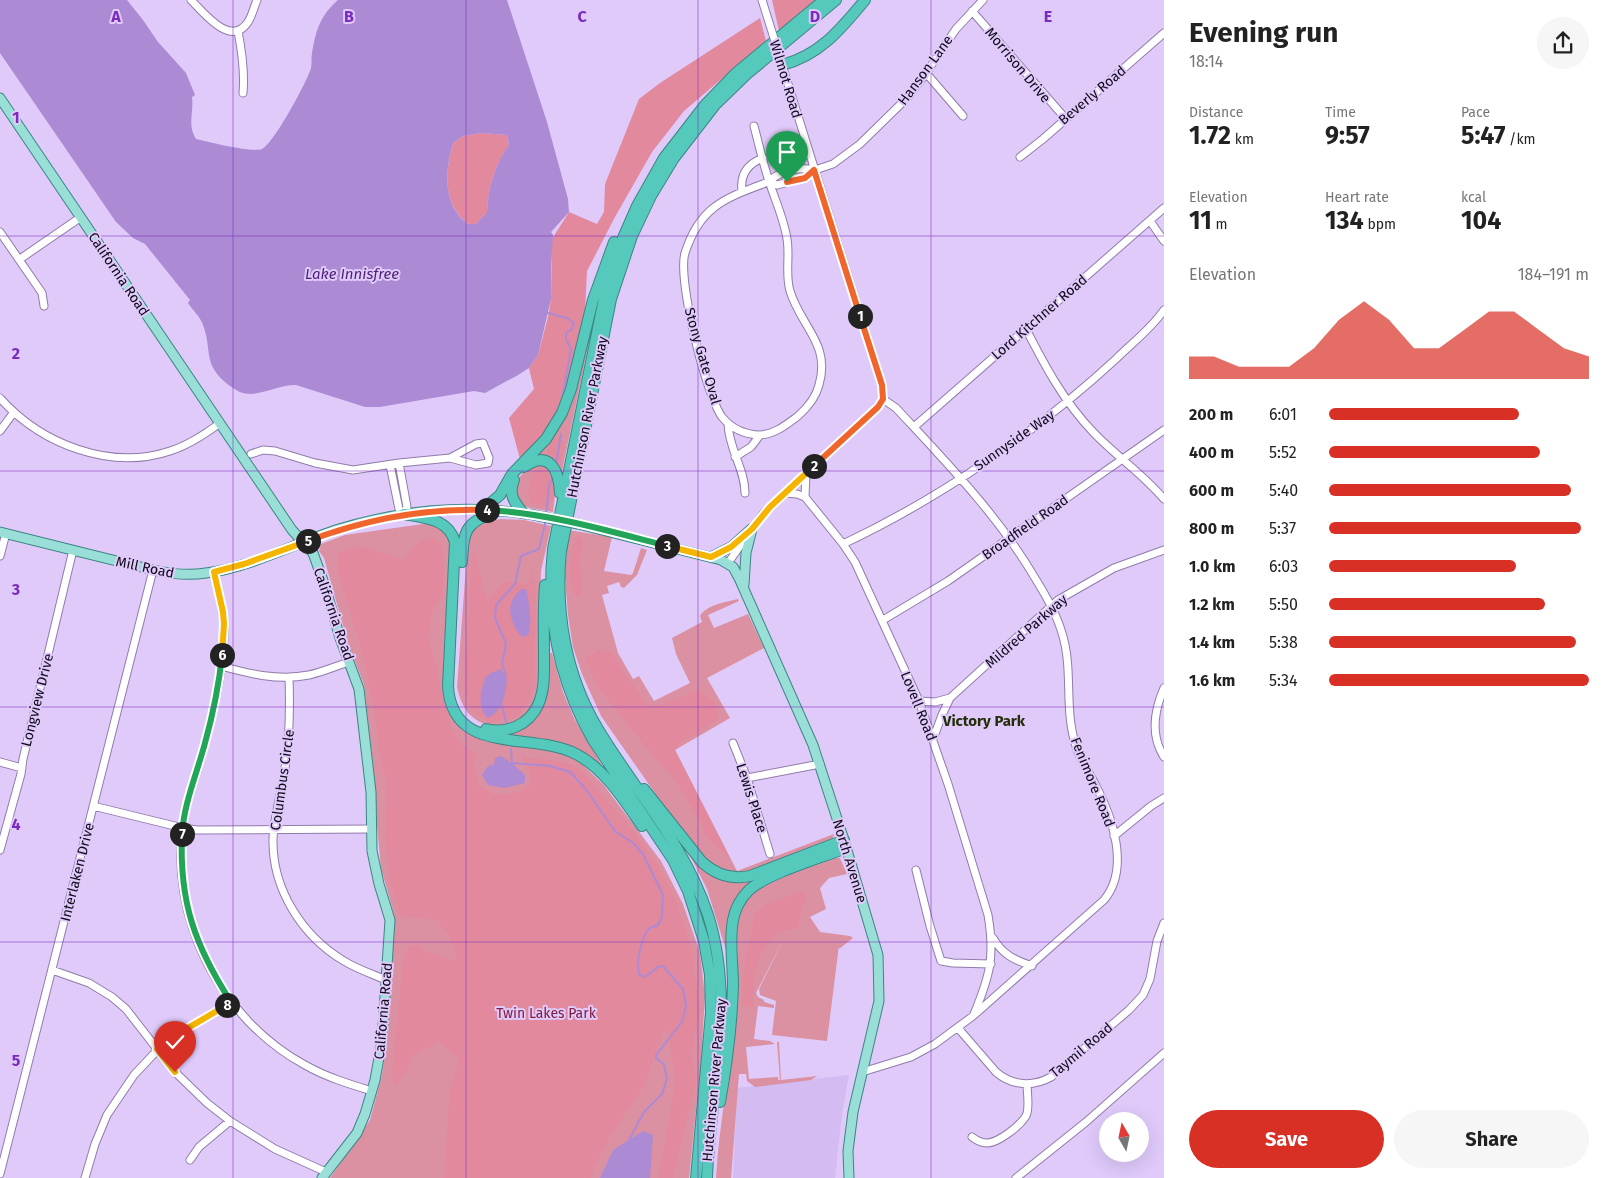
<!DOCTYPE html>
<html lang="en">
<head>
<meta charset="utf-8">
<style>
  :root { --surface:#fff; --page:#f6f6f6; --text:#222; --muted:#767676; --accent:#d93025 }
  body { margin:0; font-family:"Fira Sans",sans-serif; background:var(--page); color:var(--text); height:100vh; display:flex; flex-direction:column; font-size:19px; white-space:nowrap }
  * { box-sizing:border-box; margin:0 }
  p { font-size:16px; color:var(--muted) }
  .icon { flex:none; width:28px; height:28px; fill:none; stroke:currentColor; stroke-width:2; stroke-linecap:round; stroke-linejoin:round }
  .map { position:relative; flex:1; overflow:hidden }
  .side { display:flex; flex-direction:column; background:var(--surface); width:450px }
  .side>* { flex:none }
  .needle { width:32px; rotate:351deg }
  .tools { position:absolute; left:1099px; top:1112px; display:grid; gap:10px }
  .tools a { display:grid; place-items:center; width:50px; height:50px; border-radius:50%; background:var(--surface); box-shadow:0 5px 20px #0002; font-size:25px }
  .pin { position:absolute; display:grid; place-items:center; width:42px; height:42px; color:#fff; margin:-51px -21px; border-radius:50% 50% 50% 0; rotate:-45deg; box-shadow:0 0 5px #0007 }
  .pin .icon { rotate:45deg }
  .km { position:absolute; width:25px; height:25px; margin:-12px; border-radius:50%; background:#222; color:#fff; font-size:14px; line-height:25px; text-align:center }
  .round { display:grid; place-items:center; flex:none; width:52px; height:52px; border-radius:26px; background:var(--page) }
  .overview { display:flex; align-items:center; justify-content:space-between; height:85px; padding:0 25px }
  h1 { font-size:28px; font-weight:700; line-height:38px }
  .metrics { display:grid; grid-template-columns:repeat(3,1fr); gap:8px; height:85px; padding:5px 25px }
  .metrics div { display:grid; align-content:center }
  .metrics b { font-size:25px; font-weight:700 }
  .metrics small { font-size:14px; font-weight:400 }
  .metrics p { font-size:14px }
  .chart { height:140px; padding:10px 25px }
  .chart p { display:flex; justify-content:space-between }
  .chart svg { width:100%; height:90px; margin-top:5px; fill:var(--accent); opacity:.7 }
  .action { display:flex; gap:10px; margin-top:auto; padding:10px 25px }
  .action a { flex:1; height:58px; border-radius:30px; background:var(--accent); color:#fff; font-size:20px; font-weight:700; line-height:58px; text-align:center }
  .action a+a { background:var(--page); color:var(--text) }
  ul { padding:0 25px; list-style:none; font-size:16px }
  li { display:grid; grid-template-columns:80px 60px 1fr; align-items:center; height:38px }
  li i { height:12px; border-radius:6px; background:var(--accent) }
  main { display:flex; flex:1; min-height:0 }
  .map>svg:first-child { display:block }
  .built { fill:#d4bcf2 }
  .green { fill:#db91a1 }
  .forest { fill:#e2899e; fill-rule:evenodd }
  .water { fill:#ac8ad4; fill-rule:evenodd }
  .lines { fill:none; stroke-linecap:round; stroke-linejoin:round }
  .stream { stroke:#ac8ad4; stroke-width:2 }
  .minor-casing { stroke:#907ca9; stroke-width:9 }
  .major-casing { stroke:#3c8583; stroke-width:11 }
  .highway-casing { stroke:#3c8583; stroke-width:12 }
  .minor { stroke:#fff; stroke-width:7 }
  .major { stroke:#99dfd7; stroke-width:9 }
  .highway { stroke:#55c9bc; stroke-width:10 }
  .minor-bridge-casing { stroke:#907ca9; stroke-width:9; stroke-linecap:butt }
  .major-bridge-casing { stroke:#3c8583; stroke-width:11; stroke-linecap:butt }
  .minor-bridge { stroke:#fff; stroke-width:7 }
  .major-bridge { stroke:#99dfd7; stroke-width:9 }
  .split-1-casing { stroke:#fff; stroke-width:10 }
  .split-2-casing { stroke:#fff; stroke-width:10 }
  .split-3-casing { stroke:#fff; stroke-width:10 }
  .split-4-casing { stroke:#fff; stroke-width:10 }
  .split-5-casing { stroke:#fff; stroke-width:10 }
  .split-6-casing { stroke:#fff; stroke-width:10 }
  .split-7-casing { stroke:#fff; stroke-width:10 }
  .split-8-casing { stroke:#fff; stroke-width:10 }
  .split-9-casing { stroke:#fff; stroke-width:10 }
  .split-1 { stroke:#f0652b; stroke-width:6 }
  .split-2 { stroke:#f0652b; stroke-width:6 }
  .split-3 { stroke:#f5b400; stroke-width:6 }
  .split-4 { stroke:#22a559; stroke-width:6 }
  .split-5 { stroke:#f0652b; stroke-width:6 }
  .split-6 { stroke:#f5b400; stroke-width:6 }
  .split-7 { stroke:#22a559; stroke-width:6 }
  .split-8 { stroke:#22a559; stroke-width:6 }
  .split-9 { stroke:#f5b400; stroke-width:6 }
  .grid { fill:none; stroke:#7b2cbf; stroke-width:1; stroke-opacity:0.55 }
  .labels { text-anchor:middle; stroke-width:4; stroke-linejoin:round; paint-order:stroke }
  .street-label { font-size:14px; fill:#0f0818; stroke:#dfcafa }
  .park-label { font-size:14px; fill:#841b40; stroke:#dfcafa }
  .water-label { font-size:15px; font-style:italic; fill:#4e1f75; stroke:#dfcafa }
  .neighbourhood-label { font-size:15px; font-weight:bold; fill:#232e09; stroke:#dfcafa }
  .grid-label { font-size:16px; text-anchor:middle; font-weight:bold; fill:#7b2cbf; stroke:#dfcafa; stroke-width:4; stroke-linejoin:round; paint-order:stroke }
</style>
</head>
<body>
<main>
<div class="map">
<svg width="1164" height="1178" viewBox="0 0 1164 1178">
  <rect width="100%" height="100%" fill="#dfcafa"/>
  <path class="built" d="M849,1075l-7,39 -7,64h-102l4,-90z"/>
  <path class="green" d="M588,331l3,1 -30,144 -6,-14 -25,-1 25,-27z
    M540,463l12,6 4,18 -3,25 -28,-5 -10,-8c3,-23 3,-26 25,-36z
    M501,519l23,1 27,6 -10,45 -3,113c-1,5 -1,11 -3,16 -10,26 -44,35 -65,15 -7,-7 -11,-19 -13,-28l11,-148c5,-16 18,-18 33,-20z
    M423,524c14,0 21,7 28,19l-7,103 -1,43 4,19 15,22 22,11 60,8 25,6 15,11 19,18 58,77 22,43 17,49 5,43 -4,64 -12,118h-359l40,-58 12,-45 6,-39 6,-104v-18l-13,-46 -4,-43 -2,-44 -11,-96 -16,-42 -24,-85 -5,-7 2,-7 24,-9z
    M568,530l44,7 -8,34 27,4 2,-2 8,-25 6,2 -10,25 -13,13 -3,-1 -2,-5 -12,4 2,7 -7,2 16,58 15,26 6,-3 15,25 36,-18 -14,-29 -4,-16 30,-16 -2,-6c6,-11 26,-14 38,-17l1,2 -31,14 6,13 34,-14 16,34 -57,30 23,40 -55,32 62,121 97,-37 -2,6 -78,30 -14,4 -23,-5 -14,-12 -34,-44 -68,-97 -19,-42 -9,-27 -5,-32 -3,-37z
    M552,653l11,39 11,26 30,51 -13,-10 -88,-24 34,-20 11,-61z
    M689,853l22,20 60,-1 -24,16 -19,61 -2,1 -19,-61z
    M836,858h4l7,16 -18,4 -9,10 6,21 -16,8 10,15 30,4 3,2 -14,11v-4l-12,96 -55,-6 4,-34 -16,-6 -1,-6 24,-49 -27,53 2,4 6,3v2l10,3v3l-16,-2 -4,33 16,2 5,3 -29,3 3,32 29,-2v3h2l-3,-38h2l2,38 36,-4 -6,4 -56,7 -8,-6 -1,-7h-7l-8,104h-15c4,-71 22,-141 22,-212 0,-23 -5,-47 9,-66 15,-19 66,-33 89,-42z"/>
  <path class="forest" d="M772,0h44l-37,31z
    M760,18l6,23 -82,70 -32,41 -37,65 -28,54 -2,40 -25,100 -11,17 -29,31 -11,-41 25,-29 -5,-21 9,-13 10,-38 3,-18 1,-60 17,-27 28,12 7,-12 1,-28 34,-85 21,-16z
    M481,133l26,2 2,10c-14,19 -21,44 -22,67l-11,12h-8c-26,-20 -23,-52 -15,-81l10,-7z
    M558,438l7,4 -3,17 -2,3c-14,-6 -17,-11 -7,-23z
    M539,468h6c7,13 14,26 3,39l-17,-4 -3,-9 4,-21z
    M580,536l2,4 1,7 -4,10 3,31 -3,7h-4c-9,-18 -4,-38 0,-57z
    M430,537l9,5 3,3 2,12 -1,37 -11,18 -4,27 7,20 6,32 10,37 10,16 15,10 -2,11 5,20 16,10 22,-2 13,-8 1,-9 -10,-20 46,7 14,7 53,61 24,35 18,33 16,51 8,61 -9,42 5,28 -23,97h-15l15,-81 2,-20 -7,-47 -5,3 -20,55 -32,47 -16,31 -4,12h-147l6,-88 9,-31 -20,-18 -26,15 -8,17 -10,13 -3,-11 11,-116 6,-13 10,-1 7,6 30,10c1,-17 -9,-28 -19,-41l-37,-4 -11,-39 -4,-42 2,-56 -5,-11 -8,-57 -13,-64 -24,-78 1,-15c20,-16 44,0 65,6l11,-14z
    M475,550l8,38 5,11 3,-2c13,-17 13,-17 34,-13l5,-3 3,-12 3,22 -1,50 -3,51 -4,11 -11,14 -26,5 -4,-1 -8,-5 -10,-11 -5,-17 8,-134zM485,678l22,5c-3,16 -3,26 -19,34l-8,-11z
    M599,650l11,2 35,50 6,4c19,-1 31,-12 50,-16l13,13 5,16 -39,24 -5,7 55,108 -14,-11 -11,-12 -4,-12 -26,-43 -22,-24 -55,-69 -8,-16 -4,-14z
    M801,892l5,2c0,10 -7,24 -9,35 -7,1 -17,2 -22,7 -20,17 -23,47 -22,71l-11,-1v-27l13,-66 8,-7z"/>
  <path class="water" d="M0,0h127l16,20 15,22 28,31 9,22 -3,2c2,17 -5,27 4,42 14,3 55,14 66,10 11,-4 46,-69 49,-81 1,-5 0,-10 1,-15 4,-23 8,-37 26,-53h169l40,122 21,77 1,13 -18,20 2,3 -2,34v30l-13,56 -9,13 -11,7 -33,18 -11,-2 -94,16h-15l-69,-22c-16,0 -30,8 -45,9 -9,0 -14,-3 -21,-8 -29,-22 -17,-35 -27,-61 -3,-9 -10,-14 -15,-22l2,-3 -45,-56 -12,-6 -17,-16 -116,-169zM481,133l26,2 2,10c-14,19 -21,43 -22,67l-11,12h-8c-26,-19 -23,-53 -15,-81l10,-7z
    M522,589h4c3,12 7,36 2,46l-6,2c-13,-15 -18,-35 0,-48z
    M501,669l6,10c-2,16 -3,30 -19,39 -12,-11 -7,-26 -3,-40l6,-5z
    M501,756l12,8 12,11v8l-21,5 -16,-3 -6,-10 5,-8 7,-3 1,-6z
    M643,1131l10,4 -3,43h-50l13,-28z"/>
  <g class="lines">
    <path class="stream" d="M548,313l19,5 7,5 -3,7 -5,3v6l5,10 -9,50
      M556,464l5,-30
      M546,516l3,-31 4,-8
      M504,676l2,-2 -4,-10 4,-20 -11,-26 1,-13 19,-21 6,-28 18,-7 7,-29
      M501,702l5,20
      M511,749l1,14 38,3 20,6 15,16 30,43 18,12 10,11 20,41 -1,22 -4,8c-2,1 -5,2 -8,3 -9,7 -14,36 -11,46l6,3 13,-10 5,-1 20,23 3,17 -4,16 -26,33v3l8,6 3,15 -5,15 -18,18 -15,28"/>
    <g class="minor-casing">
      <path id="minor" d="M191,0c13,13 40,48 57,22 4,-6 6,-15 9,-22
        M762,0l11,35
        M972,11l93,107
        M238,31c4,21 7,41 5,62
        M926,73l37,43
        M754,126c5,19 9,37 15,55 6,19 15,38 18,58 3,17 -2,35 3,52 11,36 41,53 29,94 -3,12 -12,23 -21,31 -12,9 -24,19 -40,19 -14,-1 -27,-7 -36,-18 -16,-22 -45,-138 -37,-164 14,-44 37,-54 78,-69 6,-2 9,-6 15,-9 13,-6 24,-8 37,-5
        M1020,157l23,-18 121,-106
        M769,182l8,3 28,-7 10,-8 18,-6 27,-20 48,-47 18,-24 30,-44 27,-29
        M742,191c-2,-16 5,-27 21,-33
        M1150,221l14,20
        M0,232l42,61 2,13
        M20,259l61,-42
        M1026,329c19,37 38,73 68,104 22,23 49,41 70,66
        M0,398c41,46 110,73 170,53 19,-6 34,-16 50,-28
        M728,424c1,26 17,45 17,69
        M914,427l250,-219
        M0,431l14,-19
        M483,443l6,15 -1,5 -12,2 -26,-7 26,-14z
        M251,454l12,-4 12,1 40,12 38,7 46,-7 51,-5
        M735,457l16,-10 9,-12
        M390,465l9,44 5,5 3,-7 -8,-44
        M785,493l12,1 8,3 38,47 12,18 64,139 29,83 40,131c7,41 2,61 -14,99
        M805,497l1,-23
        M843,544c96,-45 195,-113 273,-185 16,-16 35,-30 48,-49
        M0,556l6,-23
        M728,563l35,-49 115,-107 5,-8 -1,-14 -104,-333
        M214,572c3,17 9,34 10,52 1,39 -9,81 -19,119 -6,26 -17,50 -21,76 -17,97 36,200 121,246 21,12 44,19 67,26
        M883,620l65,-39 216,-151
        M221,666c29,8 57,15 88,9 14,-3 27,-9 40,-13
        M289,677c1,31 1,61 -4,91 -3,24 -11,47 -12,71 -1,50 29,97 71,122 13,8 28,13 42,19
        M1164,688c-10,23 -14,47 0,69
        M919,701l16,1 15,-4
        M933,739l9,-24 8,-17 108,-98 56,-32 50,-18
        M733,743l14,35 23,76
        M0,762l22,6
        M747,778l73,-14
        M93,806l90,22 14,2 174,-1
        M1114,836l37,-30 13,-8
        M0,850l21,-76 2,-15 50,-209
        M916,870l14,56 11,35 12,2 38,1
        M993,938c9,16 21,22 39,28
        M52,970l37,13 23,14 14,12 49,63 32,31 23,18 45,28 51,23
        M958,1028l38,44c16,14 37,15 55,5l78,-67 14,-15 7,-16 7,-38 7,-18
        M862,1072l49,-15 24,-13 38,-28 131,-116c26,-31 9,-82 -8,-114 -6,-13 -15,-24 -19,-37 -14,-38 -3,-78 -15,-116 -6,-20 -16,-37 -27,-55 -37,-63 -89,-116 -139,-170l-13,-9
        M972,1137c4,3 9,6 15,6 11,0 33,-17 39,-27 4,-8 1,-23 1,-32
        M190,1160l9,-13 31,-26
        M0,1174l153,-604
        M85,1178l10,-34 12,-29 27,-40 31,-33 66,-40
        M1016,1178l70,-56 78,-69"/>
    </g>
    <g class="major-casing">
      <path id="major" d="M0,98l292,432 21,23 12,33 15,52 19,51 12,103 1,59 7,33 11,36 -8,121 -7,39 -10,34 -8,19 -35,45
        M578,524l143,36 12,7 6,11 74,167 31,95 34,115 1,46 -26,111 -5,39 1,27
        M0,532l153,38c18,4 35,6 53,3 46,-6 89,-30 133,-44 60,-18 125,-25 187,-15
        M711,557l20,-10 20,-18
        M744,585l2,-32 6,-24"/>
    </g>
    <g class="highway-casing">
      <path id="highway" d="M782,65c38,-10 59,-36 83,-65
        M524,467c25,-18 35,3 36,26
        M514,480c-6,14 0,22 9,33
        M482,510l18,-15 12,-21 34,-35 16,-26 9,-24 22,-89 21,-58
        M404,514c20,4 44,4 51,28l-7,144c4,71 84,45 128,68 29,15 48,46 66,72
        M462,562c2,-34 3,-38 35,-51
        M486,729c21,5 43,-4 52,-24 7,-15 6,-33 6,-50 0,-23 -1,-46 1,-70
        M644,789l58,73c14,13 29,18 48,14l94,-36
        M720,1102c7,-39 12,-78 13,-117 0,-22 -4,-44 0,-65 2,-11 8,-22 16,-30 19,-17 72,-32 97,-42
        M696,1178l15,-165 -1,-38 -6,-34 -16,-50 -15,-31 -80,-120c-34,-59 -47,-123 -40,-191l53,-260 13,-42 18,-41 27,-48 41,-53 31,-32 88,-73
        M707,1178c3,-89 29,-175 1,-263 -23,-70 -72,-123 -110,-186 -32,-53 -43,-116 -37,-178l50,-252 21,-63 19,-40 23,-38 41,-53 32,-31 89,-74"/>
    </g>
    <use href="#minor" class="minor"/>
    <use href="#major" class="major"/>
    <use href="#highway" class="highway"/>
    <g class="minor-bridge-casing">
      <path id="minor-bridge" d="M773,35l5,17"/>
    </g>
    <g class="major-bridge-casing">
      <path id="major-bridge" d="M529,514l49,10"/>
    </g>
    <use href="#minor-bridge" class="minor-bridge"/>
    <use href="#major-bridge" class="major-bridge"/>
  </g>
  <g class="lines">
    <g class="split-1-casing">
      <path id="split-1" d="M787,182l18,-4 9,-8 46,146"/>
    </g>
    <g class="split-2-casing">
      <path id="split-2" d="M814,466l64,-59 5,-8 -1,-14 -22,-69"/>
    </g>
    <g class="split-3-casing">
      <path id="split-3" d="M667,546l44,11 20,-10 21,-18 18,-22 44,-41"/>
    </g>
    <g class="split-4-casing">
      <path id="split-4" d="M487,510c61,3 122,21 180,36"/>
    </g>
    <g class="split-5-casing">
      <path id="split-5" d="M308,541c58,-22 117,-33 179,-31"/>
    </g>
    <g class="split-6-casing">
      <path id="split-6" d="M222,655l2,-31 -1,-12 -9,-40 30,-8 64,-23"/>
    </g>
    <g class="split-7-casing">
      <path id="split-7" d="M182,834c2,-31 15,-61 23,-91 8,-29 14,-58 17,-88"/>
    </g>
    <g class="split-8-casing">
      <path id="split-8" d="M182,834c-3,68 13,112 49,168l-4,3"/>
    </g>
    <g class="split-9-casing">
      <path id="split-9" d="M175,1072l-18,-23 7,-7 63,-37"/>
    </g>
    <use href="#split-1" class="split-1"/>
    <use href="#split-2" class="split-2"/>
    <use href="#split-3" class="split-3"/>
    <use href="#split-4" class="split-4"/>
    <use href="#split-5" class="split-5"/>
    <use href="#split-6" class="split-6"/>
    <use href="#split-7" class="split-7"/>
    <use href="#split-8" class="split-8"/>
    <use href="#split-9" class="split-9"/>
  </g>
  <path class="grid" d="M233,0v1178M466,0v1178M698,0v1178M931,0v1178M0,236h1164M0,471h1164M0,707h1164M0,942h1164"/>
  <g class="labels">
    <g class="street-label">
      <text transform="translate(1018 65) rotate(50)" y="5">Morrison Drive</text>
      <text transform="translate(925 70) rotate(-54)" y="5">Hanson Lane</text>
      <text transform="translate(786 79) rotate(73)" y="5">Wilmot Road</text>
      <text transform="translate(1092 95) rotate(-40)" y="5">Beverly Road</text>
      <text transform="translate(119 274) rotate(56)" y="5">California Road</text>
      <text transform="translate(1039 317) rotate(-41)" y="5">Lord Kitchner Road</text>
      <text transform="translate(703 356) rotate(74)" y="5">Stony Gate Oval</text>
      <text transform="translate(587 417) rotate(-79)" y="5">Hutchinson River Parkway</text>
      <text transform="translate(1014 440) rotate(-35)" y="5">Sunnyside Way</text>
      <text transform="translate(1025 527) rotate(-35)" y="5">Broadfield Road</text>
      <text transform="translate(145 567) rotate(12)" y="5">Mill Road</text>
      <text transform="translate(334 614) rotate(71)" y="5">California Road</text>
      <text transform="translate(1026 631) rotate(-41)" y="5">Mildred Parkway</text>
      <text transform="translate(37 700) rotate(-76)" y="5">Longview Drive</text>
      <text transform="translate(919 706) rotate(68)" y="5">Lovell Road</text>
      <text transform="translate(282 780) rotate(-82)" y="5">Columbus Circle</text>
      <text transform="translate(1093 782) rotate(68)" y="5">Fenimore Road</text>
      <text transform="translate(752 798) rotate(72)" y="5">Lewis Place</text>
      <text transform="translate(850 861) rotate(73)" y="5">North Avenue</text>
      <text transform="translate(77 872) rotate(-76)" y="5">Interlaken Drive</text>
      <text transform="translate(383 1011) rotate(-85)" y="5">California Road</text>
      <text transform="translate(1081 1050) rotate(-40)" y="5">Taymil Road</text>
      <text transform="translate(714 1080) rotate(-85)" y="5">Hutchinson River Parkway</text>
    </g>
    <g class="park-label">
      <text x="546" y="1018">Twin Lakes Park</text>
    </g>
    <g class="water-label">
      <text x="352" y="279">Lake Innisfree</text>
    </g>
    <g class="neighbourhood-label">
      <text x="984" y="726">Victory Park</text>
    </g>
  </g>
  <g class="grid-label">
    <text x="116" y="22">A</text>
    <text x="349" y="22">B</text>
    <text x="582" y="22">C</text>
    <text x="815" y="22">D</text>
    <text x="1048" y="22">E</text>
    <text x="16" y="123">1</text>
    <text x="16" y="359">2</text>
    <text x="16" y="595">3</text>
    <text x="16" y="830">4</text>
    <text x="16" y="1066">5</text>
  </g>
</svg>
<div class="tools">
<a><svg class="needle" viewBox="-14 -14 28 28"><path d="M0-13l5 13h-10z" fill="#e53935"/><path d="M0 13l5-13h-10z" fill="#767676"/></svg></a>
</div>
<div class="pin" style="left:787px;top:182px;background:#1e9e55"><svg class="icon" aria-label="arrive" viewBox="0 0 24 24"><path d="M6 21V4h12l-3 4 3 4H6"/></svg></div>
<div class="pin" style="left:175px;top:1072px;background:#d93025"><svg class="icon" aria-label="check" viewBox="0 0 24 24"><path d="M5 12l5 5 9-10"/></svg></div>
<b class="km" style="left:860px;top:316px">1</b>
<b class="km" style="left:814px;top:466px">2</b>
<b class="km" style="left:667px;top:546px">3</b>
<b class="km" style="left:487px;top:510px">4</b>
<b class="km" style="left:308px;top:541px">5</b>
<b class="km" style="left:222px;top:655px">6</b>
<b class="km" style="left:182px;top:834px">7</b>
<b class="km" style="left:227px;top:1005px">8</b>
</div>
<section class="side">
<div class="overview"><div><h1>Evening run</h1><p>18:14</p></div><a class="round"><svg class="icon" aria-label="share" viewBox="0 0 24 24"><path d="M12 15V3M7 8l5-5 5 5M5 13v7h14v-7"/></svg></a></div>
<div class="metrics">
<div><p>Distance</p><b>1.72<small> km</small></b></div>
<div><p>Time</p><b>9:57</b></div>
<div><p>Pace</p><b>5:47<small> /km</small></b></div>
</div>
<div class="metrics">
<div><p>Elevation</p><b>11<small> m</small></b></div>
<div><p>Heart rate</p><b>134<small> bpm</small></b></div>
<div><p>kcal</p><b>104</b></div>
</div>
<div class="chart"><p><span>Elevation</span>184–191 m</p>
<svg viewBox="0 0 160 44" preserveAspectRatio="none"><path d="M0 44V33L10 33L20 38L30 38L40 38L50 29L60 15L70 6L80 15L90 29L100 29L110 20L120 11L130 11L140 20L150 29L160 33V44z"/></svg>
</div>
<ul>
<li><b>200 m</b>6:01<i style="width:73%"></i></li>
<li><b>400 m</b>5:52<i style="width:81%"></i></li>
<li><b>600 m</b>5:40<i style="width:93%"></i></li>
<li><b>800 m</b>5:37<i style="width:97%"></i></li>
<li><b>1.0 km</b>6:03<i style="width:72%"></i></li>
<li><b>1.2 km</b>5:50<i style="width:83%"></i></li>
<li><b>1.4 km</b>5:38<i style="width:95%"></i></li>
<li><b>1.6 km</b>5:34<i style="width:100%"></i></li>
</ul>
<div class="action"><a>Save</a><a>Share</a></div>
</section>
</main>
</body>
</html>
